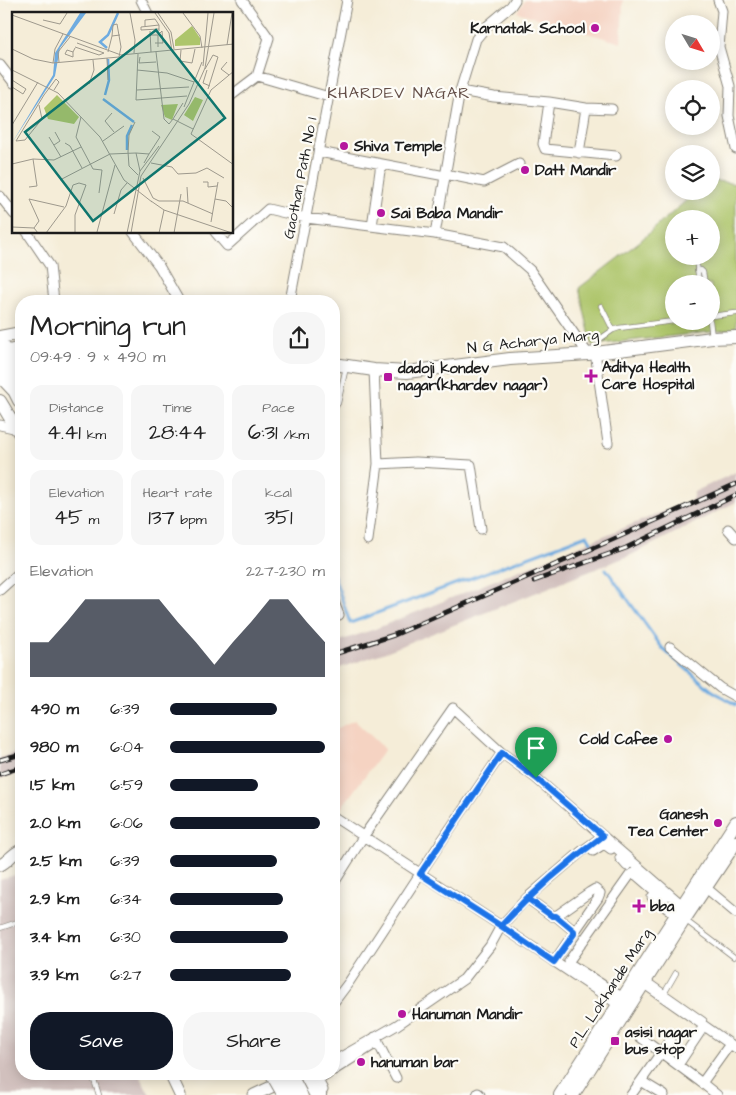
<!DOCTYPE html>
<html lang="en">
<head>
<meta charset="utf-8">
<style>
  :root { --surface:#fff; --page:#f6f6f6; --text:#222; --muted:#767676; --accent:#111827 }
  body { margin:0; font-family:"Architects Daughter",sans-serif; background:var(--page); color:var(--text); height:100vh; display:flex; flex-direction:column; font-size:19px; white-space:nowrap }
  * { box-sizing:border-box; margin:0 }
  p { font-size:16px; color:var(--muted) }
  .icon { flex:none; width:28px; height:28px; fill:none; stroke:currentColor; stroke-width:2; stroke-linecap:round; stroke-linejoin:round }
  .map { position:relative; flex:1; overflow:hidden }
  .side { position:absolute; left:15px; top:295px; width:325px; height:785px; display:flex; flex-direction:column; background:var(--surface); border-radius:20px; box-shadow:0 2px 12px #0003 }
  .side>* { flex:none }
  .needle { width:32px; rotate:128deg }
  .tools { position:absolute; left:665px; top:15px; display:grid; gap:10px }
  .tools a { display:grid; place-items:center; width:55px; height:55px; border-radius:50%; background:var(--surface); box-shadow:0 2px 12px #0003; font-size:25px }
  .pin { position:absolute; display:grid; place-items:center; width:42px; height:42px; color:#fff; margin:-51px -21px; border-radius:50% 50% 50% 0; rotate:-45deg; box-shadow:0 0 5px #0007 }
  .pin .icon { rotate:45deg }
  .round { display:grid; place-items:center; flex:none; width:52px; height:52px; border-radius:20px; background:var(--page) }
  .summary { display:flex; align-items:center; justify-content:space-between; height:85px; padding:0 15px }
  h1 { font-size:28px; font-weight:600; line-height:38px }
  .metrics { display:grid; grid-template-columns:repeat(3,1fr); gap:8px; height:85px; padding:5px 15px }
  .metrics div { display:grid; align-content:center; border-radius:12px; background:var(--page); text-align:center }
  .metrics b { font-size:21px; font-weight:600 }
  .metrics small { font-size:14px; font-weight:400 }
  .metrics p { font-size:14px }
  .chart { height:140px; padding:10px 15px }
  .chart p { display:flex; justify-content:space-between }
  .chart svg { width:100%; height:90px; margin-top:5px; fill:var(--accent); opacity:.7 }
  .action { display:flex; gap:10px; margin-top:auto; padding:10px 15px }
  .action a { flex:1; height:58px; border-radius:20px; background:var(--accent); color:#fff; font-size:20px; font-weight:600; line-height:58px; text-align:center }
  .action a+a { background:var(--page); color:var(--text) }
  ul { padding:0 15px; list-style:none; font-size:16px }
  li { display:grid; grid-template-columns:80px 60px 1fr; align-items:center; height:38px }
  li i { height:12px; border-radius:6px; background:var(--accent) }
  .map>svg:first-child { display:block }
  .built { fill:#f5d3c2 }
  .industrial { fill:#d1c0bd }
  .green { fill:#adc56b; stroke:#647044; fill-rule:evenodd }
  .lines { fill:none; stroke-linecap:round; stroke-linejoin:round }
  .stream { stroke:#6eabe0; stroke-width:3 }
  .service-casing { stroke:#88847a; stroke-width:6 }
  .minor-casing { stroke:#88847a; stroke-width:11 }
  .tertiary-casing { stroke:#88847a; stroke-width:13 }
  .secondary-casing { stroke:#88847a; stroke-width:14 }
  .motorway-casing { stroke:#88847a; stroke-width:18 }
  .service { stroke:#fff; stroke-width:4.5 }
  .minor { stroke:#fff; stroke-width:9 }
  .tertiary { stroke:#fff; stroke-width:11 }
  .secondary { stroke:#fff; stroke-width:12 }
  .motorway { stroke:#fff; stroke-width:16 }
  .rail-casing { stroke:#1c1c1c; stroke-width:5 }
  .rail { stroke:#fdfcf7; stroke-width:3; stroke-dasharray:9; stroke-linecap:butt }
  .motorway-bridge-casing { stroke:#88847a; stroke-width:18; stroke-linecap:butt }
  .motorway-bridge { stroke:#fff; stroke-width:16 }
  .route-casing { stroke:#fff; stroke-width:10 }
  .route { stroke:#1a73e8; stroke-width:6 }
  .poi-dot { fill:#b5179e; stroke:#fdfcf7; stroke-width:2 }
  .labels { text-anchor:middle; stroke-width:4.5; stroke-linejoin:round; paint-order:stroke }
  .poi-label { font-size:15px; font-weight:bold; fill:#1c1c1c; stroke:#fdfcf7; text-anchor:start }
  .street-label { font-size:15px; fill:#1c1c1c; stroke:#fdfcf7 }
  .neighbourhood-label { font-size:16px; letter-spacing:1px; fill:#644f48; stroke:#fdfcf7 }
  .inset-river { fill:none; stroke:#6eabe0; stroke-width:2.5 }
  .inset-road { fill:none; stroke:#9e998d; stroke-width:1 }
  .view { fill:#0f766e; fill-opacity:0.15; stroke:#0f766e; stroke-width:2.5 }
  .inset-edge { fill:none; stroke:#1c1c1c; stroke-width:2.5 }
</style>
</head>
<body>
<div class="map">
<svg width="736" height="1095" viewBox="0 0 736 1095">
  <rect width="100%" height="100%" fill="#fdfcf7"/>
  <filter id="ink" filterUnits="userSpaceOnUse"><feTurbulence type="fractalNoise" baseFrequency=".02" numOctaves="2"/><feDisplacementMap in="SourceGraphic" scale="10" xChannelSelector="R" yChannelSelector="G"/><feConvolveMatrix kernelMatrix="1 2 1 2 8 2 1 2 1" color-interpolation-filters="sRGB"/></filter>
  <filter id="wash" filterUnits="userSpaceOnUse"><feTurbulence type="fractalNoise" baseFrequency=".0096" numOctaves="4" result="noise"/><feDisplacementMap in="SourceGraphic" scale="20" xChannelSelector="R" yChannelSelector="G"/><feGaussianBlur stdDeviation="1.12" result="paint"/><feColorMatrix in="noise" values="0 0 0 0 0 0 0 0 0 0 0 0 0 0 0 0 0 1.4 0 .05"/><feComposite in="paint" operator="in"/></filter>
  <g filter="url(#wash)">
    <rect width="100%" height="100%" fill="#f5edd8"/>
    <path class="built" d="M525,0h98l-2,43 -104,-31z
      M354,720l31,29 -47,63 -4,-2v-80z"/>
    <path class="industrial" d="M736,472v30l-105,53 -248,98 -49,17v-27l41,-14 317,-129 2,-8z
      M21,750v22l-21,7v-21z
      M18,874l3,2v198h118l11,21h-150v-215z"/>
    <path class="green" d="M711,180l25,4v145l-144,16 -13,-57 60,-46 58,-51h14zM674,219h37v37h-37zM674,284h37v37h-37z"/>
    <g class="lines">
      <path class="stream" d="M606,569l57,80 48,41 25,15
        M334,576l16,47 237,-88 4,7"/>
    </g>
  </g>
  <g filter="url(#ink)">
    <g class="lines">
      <g class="service-casing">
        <path id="service" d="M696,256l3,28
          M697,270h4l2,2 2,12
          M601,306l12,24
          M711,316l25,-3
          M710,321l2,16
          M597,341l16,-11 6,-2 55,-7
          M334,409l4,-6 8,-36
          M685,920l49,37
          M0,928l21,-7
          M647,980l57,40
          M665,992l11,-19
          M92,1074l7,21"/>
      </g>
      <g class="minor-casing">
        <path id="minor" d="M141,0l7,14
          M718,0l4,11 -3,36 11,39 -1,30 7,33
          M0,65l14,18
          M257,76l72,21
          M460,91l34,6 55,5 37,6 26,1
          M232,95l25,-19 12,-38 -27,-38
          M549,102l-6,42 2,5 71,7
          M319,152l126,24 5,-1 34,7 35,-18
          M579,153l7,-45
          M0,196l14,18
          M372,226l9,-62
          M27,232l23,34 4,35
          M133,232l26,34 20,35
          M215,232l12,14 41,-37 38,9 129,16 69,13 26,23 58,84
          M435,234l25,-143 16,-52 10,-12 25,-21 4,-6
          M290,301l57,-301
          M595,352l13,91
          M0,425l18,4
          M378,464l38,-2 55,3 10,64
          M728,529l8,9
          M368,540l10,-76 -4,-94
          M0,590l21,-19
          M334,602l5,13
          M670,647l50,41 16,9
          M334,817l167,109 121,81
          M593,851l11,-7 7,5
          M623,855l-3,3 7,8
          M334,883l29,-46 90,-129 49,45 34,25 146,127
          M705,887l31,26
          M652,897l24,18
          M527,898l25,18h4l34,-24 5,-3 5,4 -2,5 -25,36
          M554,962l19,-28 1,-3 -18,-15
          M643,983l93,65
          M623,998l-53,-34 -1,-3 61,-86 4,-2 29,25 1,2 -3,4
          M334,1002l15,-20 90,-137 63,-92
          M375,1037l21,41
          M640,1037l62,46 28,-39
          M334,1061l63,-36 67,-46 26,-33 11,-20 26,-28 55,-47 21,-15
          M678,1065l26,-39
          M334,1070l44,-28
          M702,1083l15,12
          M323,1090l-5,-10 10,-6
          M477,1095l1,-2 2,2
          M631,1095l10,-14
          M664,1095l-23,-14 29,-41"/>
      </g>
      <g class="tertiary-casing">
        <path id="tertiary" d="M0,865c8,-3 11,-11 21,-15
          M170,1074l10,21
          M254,1095l30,-14"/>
      </g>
      <g class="secondary-casing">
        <path id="secondary" d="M0,337l21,-4
          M0,342l21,27
          M0,353l21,-5
          M334,364l40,6 33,2 103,-13 78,-5 124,-16 24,-1
          M0,401l21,35
          M560,1095l176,-273
          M573,1095l111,-175 52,-78"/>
      </g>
      <g class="motorway-casing">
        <path id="motorway" d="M0,358l18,21
          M0,373l16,17 5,10
          M307,1074l11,21"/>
      </g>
      <use href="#service" class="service"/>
      <use href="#minor" class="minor"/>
      <use href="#tertiary" class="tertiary"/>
      <use href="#secondary" class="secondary"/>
      <use href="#motorway" class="motorway"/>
      <g class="rail-casing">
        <path id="rail" d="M534,581l92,-33 110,-53
          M334,654l60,-19 220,-96 122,-55
          M0,760l21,-6
          M0,774l21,-7"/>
      </g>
      <use href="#rail" class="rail"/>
      <g class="motorway-bridge-casing">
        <path id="motorway-bridge" d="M274,1074l12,21
          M288,1074l11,21"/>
      </g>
      <use href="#motorway-bridge" class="motorway-bridge"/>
    </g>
  </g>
  <g class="lines" filter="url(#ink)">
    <g class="route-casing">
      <path id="route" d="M536,778l67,58c-37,27 -71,57 -102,90l53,36 20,-28v-3l-18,-15h-4l-25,-18 -26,28 -81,-52 82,-121 34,25"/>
    </g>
    <use href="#route" class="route"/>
  </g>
  <g class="poi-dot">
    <circle cx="595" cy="28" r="5"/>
    <circle cx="344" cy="146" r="5"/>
    <circle cx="525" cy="170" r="5"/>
    <circle cx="381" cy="213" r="5"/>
    <path d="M588.5 368.5h5v5h5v5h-5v5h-5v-5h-5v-5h5z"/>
    <rect x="383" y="372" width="10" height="10" rx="2.5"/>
    <circle cx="668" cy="739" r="5"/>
    <circle cx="718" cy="823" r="5"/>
    <path d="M636.5 898.5h5v5h5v5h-5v5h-5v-5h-5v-5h5z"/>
    <circle cx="402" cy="1014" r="5"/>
    <rect x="610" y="1036" width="10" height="10" rx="2.5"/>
    <circle cx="361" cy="1062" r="5"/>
  </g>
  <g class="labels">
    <g class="poi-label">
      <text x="585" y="33" text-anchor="end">Karnatak School</text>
      <text x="354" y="151">Shiva Temple</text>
      <text x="535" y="175">Datt Mandir</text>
      <text x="391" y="218">Sai Baba Mandir</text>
      <text x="602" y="372">Aditya Health<tspan x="602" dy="17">Care Hospital</tspan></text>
      <text x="398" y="373">dadoji kondev<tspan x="398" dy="17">nagar(khardev nagar)</tspan></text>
      <text x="658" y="744" text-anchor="end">Cold Cafee</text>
      <text x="708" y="819" text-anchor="end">Ganesh<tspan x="708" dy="17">Tea Center</tspan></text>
      <text x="650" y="911">bba</text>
      <text x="412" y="1019">Hanuman Mandir</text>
      <text x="625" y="1037">asisi nagar<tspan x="625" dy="17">bus stop</tspan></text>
      <text x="371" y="1067">hanuman bar</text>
    </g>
    <g class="street-label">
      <text transform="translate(300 178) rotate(-79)" y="5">Gaothan Path No 1</text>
      <text transform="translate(533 341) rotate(-6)" y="5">N G Acharya Marg</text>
      <text transform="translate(610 988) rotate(-57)" y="5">P.L. Lokhande Marg</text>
    </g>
    <g class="neighbourhood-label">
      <text x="399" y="98">KHARDEV NAGAR</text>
    </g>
  </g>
  <g transform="translate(12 12)">
    <rect width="221" height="221" fill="#f5edd8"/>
    <path d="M180,14l8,12v7l-25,1v-6zM45,83l22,22 -5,7 -26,-5 -4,-11zM183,85l8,3 -10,21 -9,-6zM166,92l-6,16 -7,-3 -4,-12z" fill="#adc56b"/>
    <path d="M68,1h6l-26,35 -5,28 -43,67 41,-68 2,-22z" fill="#6eabe0"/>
    <path class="inset-river" d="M95,36l-7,-6 8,-7 10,-22M93,83l4,-15 -1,-21M91,87l31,23M115,138v-14l5,-11"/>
    <path class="inset-road" d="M118,1l5,27 -1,13M143,1l14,20 3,18M146,1l13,19 3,17M171,1l17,23 2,12M0,3l109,40 113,-11M31,8l17,4 7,-11M133,14v-6l10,-1 4,6M147,17l-18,1v-3l18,-2v6M138,19l1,21M138,23h8v12M143,31h8l-1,-12 -4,4M215,33l5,-32M63,35l24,8 5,-2 -27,-10M0,37l21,10 20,4 66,-6 2,-10 -4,-23 -4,1 -1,11M169,38l-1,11 12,2 3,-14M61,40v5l-8,-3 2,-4 6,2 2,-4M96,40l4,-16 8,-1M144,40l8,67 5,5 4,-5 20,10M126,42l-2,46 51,-4M128,45l-1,6 17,-1M95,46l1,22M47,50l-1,-10 12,-15M215,50l-6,7 8,6M41,51l2,-14 8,-15M191,54l5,-53M193,57l8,-14 5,2 -10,32M0,58l46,23 42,44 24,43 28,22M125,58l30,3 27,9M195,58l-4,13 7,3M222,59l-23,19 -20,44 43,31M0,68l14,9 -3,5 -11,-7M77,72l5,-14 -1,-10M125,78l52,-3M27,93l3,14 -17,21 -9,1 28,-46 12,-16 3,3 -5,8M172,95l18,-45M100,101l-7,8 9,11M69,105l-5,20 17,32 9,1 -3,23M161,107l10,-16M123,110l-6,13 -1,17 1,14 9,9M0,113l26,-43M37,125l12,20M91,129l21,-15M53,131l5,3 12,22M42,133l6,-4 -5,-9M124,141l13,1 -5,9M137,142l11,-17 -8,-6M139,151l21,4 6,7 18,-1 11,-5 17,10M0,152l21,-5 21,1 27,-13M131,166l10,20 6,3h24l30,13M48,168l50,-26 26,-1 4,18M191,170h5v5l9,-1M17,175l8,-1 -4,-27M175,175l1,16M203,187l3,-17M139,189l13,9 68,23M102,202l7,-24 6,-7M199,210l4,-23 11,2 8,8M0,215l22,1M85,220l18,-67M26,221l-4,-5 5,-7 -10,-22 35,8M34,221l20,-27 7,-21 6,-2 7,2 -11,30v18M115,221l13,-62 19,-25M119,221l10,-57 48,-72 16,-36 9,-55M147,221l5,-23M162,221l7,-39"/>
    <path class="view" d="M144,18l69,88 -132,103 -68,-89z"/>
    <rect width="221" height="221" class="inset-edge"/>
  </g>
</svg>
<div class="tools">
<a><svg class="needle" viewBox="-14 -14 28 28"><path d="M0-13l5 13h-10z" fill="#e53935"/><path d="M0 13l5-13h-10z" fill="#767676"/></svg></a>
<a><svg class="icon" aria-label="locate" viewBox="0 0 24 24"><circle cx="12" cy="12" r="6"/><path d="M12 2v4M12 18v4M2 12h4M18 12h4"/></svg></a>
<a><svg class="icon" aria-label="layers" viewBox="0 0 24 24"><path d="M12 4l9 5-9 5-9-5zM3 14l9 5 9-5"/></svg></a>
<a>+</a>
<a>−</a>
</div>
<div class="pin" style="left:536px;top:778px;background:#1e9e55"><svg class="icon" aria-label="arrive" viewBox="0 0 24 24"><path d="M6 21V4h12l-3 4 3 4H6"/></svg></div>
<section class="side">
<div class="summary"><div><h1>Morning run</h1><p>09:49 · 9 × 490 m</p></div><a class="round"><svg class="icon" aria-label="share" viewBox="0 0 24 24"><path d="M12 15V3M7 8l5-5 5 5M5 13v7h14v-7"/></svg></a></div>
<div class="metrics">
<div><p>Distance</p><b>4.41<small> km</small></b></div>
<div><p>Time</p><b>28:44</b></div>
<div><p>Pace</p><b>6:31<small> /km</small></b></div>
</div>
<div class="metrics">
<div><p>Elevation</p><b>45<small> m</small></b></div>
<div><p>Heart rate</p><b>137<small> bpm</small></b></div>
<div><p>kcal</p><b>351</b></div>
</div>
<div class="chart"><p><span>Elevation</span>227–230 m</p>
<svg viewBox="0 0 160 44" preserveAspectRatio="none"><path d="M0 44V27L10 27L20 17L30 6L40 6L50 6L60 6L70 6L80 17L90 27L100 38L110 27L120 17L130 6L140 6L150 17L160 27V44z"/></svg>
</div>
<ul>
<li><b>490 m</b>6:39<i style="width:69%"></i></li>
<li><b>980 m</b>6:04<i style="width:100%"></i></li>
<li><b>1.5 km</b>6:59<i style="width:57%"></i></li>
<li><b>2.0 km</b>6:06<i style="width:97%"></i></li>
<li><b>2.5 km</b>6:39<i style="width:69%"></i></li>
<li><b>2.9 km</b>6:34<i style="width:73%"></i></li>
<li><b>3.4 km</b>6:30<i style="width:76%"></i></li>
<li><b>3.9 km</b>6:27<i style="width:78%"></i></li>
</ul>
<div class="action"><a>Save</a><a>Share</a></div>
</section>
</div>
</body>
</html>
